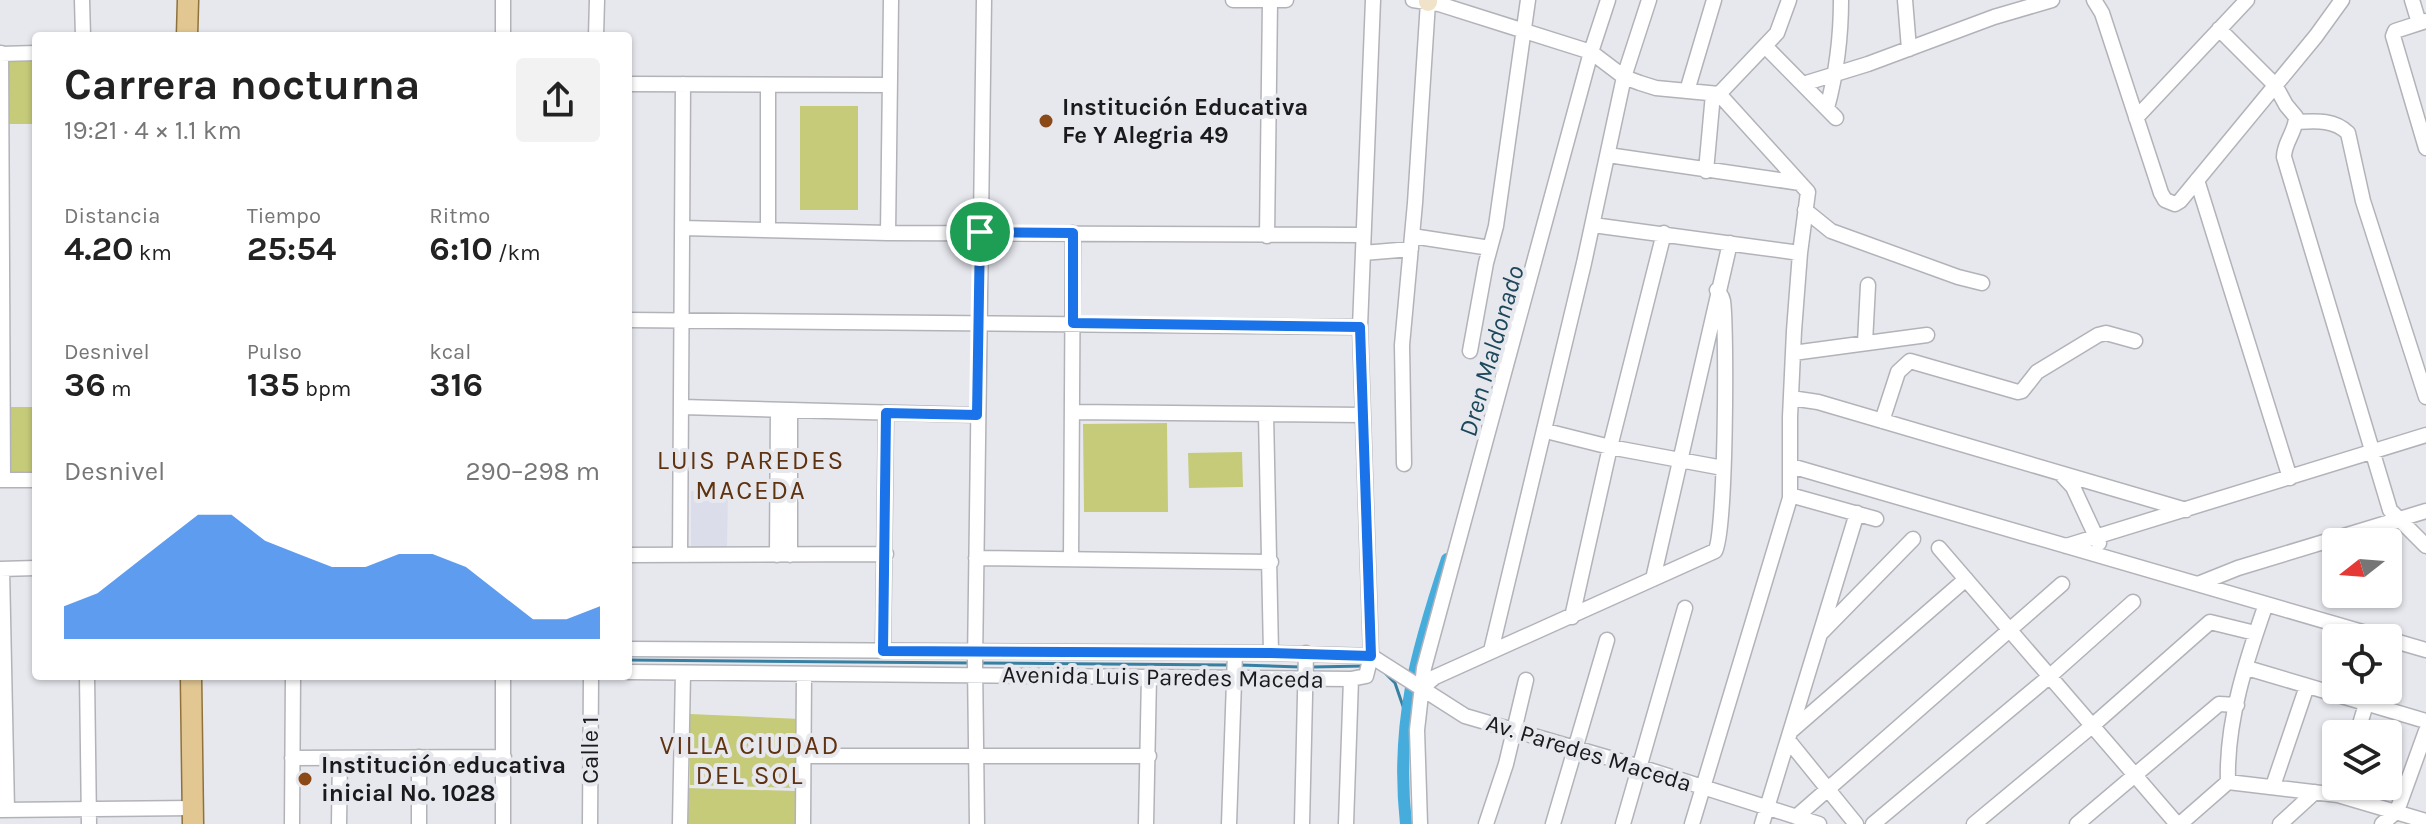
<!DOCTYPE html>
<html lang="es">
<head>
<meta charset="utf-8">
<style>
  :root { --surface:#fff; --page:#f2f2f2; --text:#222; --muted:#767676; --accent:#1a73e8 }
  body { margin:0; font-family:Karla,sans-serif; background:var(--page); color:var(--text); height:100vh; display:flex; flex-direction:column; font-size:30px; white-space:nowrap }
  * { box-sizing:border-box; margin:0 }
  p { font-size:26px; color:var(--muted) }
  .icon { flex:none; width:44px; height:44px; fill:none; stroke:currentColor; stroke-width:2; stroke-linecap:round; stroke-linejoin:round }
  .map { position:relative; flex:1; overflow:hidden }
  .details { position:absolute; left:32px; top:32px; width:600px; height:648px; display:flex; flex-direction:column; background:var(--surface); border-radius:8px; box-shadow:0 2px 6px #0004 }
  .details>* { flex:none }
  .needle { width:52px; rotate:253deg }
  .buttons { position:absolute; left:2322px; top:528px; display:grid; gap:16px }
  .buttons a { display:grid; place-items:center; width:80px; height:80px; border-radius:8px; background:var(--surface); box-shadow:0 2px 6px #0004; font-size:40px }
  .pin { position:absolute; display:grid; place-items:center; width:68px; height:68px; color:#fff; margin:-34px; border:4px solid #fff; border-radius:50%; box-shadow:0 2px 8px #0007 }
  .round { display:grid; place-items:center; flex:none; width:84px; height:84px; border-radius:8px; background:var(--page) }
  .overview { display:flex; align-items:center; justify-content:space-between; height:136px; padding:0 32px }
  h1 { font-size:44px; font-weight:700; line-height:60px }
  .stats { display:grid; grid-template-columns:repeat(3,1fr); gap:12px; height:136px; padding:8px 32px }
  .stats div { display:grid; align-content:center }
  .stats b { font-size:34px; font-weight:700 }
  .stats small { font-size:22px; font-weight:400 }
  .stats p { font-size:22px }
  .chart { height:224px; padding:16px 32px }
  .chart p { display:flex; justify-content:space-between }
  .chart svg { width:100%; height:144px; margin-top:8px; fill:var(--accent); opacity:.7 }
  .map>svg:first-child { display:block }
  .built { fill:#dcddeb }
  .green { fill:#c5cb79 }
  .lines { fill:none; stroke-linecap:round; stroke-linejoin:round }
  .stream { stroke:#3880a2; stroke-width:3 }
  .canal { stroke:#45acdc; stroke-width:12 }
  .street-casing { stroke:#b2b3b9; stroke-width:17 }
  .secondary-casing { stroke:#b2b3b9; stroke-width:21 }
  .primary-casing { stroke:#8f723b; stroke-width:23 }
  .street { stroke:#fff; stroke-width:14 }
  .secondary { stroke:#f0e3c9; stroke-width:18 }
  .primary { stroke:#e2c793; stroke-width:20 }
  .route-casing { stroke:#fff; stroke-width:16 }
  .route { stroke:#1a73e8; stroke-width:10 }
  .poi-dot { fill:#8a4916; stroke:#e7e8ee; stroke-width:3 }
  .labels { text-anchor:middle; stroke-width:8; stroke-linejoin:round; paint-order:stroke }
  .poi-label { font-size:24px; font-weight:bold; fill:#1a1a1c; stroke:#e7e8ee; text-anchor:start }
  .street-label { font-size:24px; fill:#1a1a1c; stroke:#e7e8ee }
  .water-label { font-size:26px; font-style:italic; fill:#1d485c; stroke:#e7e8ee }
  .neighbourhood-label { font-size:26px; letter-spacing:2px; fill:#5f3210; stroke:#e7e8ee }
</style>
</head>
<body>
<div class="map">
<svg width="2426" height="824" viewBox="0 0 2426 824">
  <rect width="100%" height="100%" fill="#e7e8ee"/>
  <path class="built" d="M691,491l37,1 -1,56h-36z"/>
  <path class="green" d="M36,60v64h-27l-2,-63z
    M800,106h58v104h-58z
    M8,407h28v66h-28z
    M1167,423l1,89h-84l-1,-88z
    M1242,452l1,35 -54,1 -1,-35z
    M690,714l110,5 -4,69 -106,-3z
    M686,788l110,3v33h-111z"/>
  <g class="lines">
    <path class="stream" d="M628,660l344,3
      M980,663l248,2
      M1240,665l60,2
      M1312,667l52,-1
      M1386,674l9,9 10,29"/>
    <path class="canal" d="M1406,824c-11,-99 10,-172 41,-265"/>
    <g class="street-casing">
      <path id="street" d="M82,0l1,36
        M1233,0h53
        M1413,0l26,4 152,48 33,25 16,6 16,5 63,6 89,98 -8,61 -6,78 -4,86v81l-98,326
        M1905,0l4,49
        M2094,0l8,13 59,180 4,7 10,4 5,-3 136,-165 26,-36
        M2412,0l7,23
        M2426,21l-31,10 -2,5 33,112
        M2219,29l56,56 11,20 10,12c0,15 -12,25 -12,40l106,353 36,36
        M503,36v-36
        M596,36l1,-36
        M1766,47l70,71
        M1,53l2,427
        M0,54l36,-1
        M628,84l262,1
        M1803,84l65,-20 126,-47 58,-17
        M768,85v145
        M1687,91l27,-91
        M1719,94l58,-61 12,-33
        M1827,108c10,-37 14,-70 14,-108
        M2136,118l111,-118
        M2297,122c18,-1 37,-3 51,11l15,68 63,196
        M1608,155l192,28
        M1706,171l7,-77
        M2197,180l93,298
        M1805,210l26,21 127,46 24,6
        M1593,225l207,28
        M682,228l206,5 474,2
        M888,233l3,-233
        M1267,236l3,-235
        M1412,236l78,12
        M1363,253l48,-4
        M628,320l732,7
        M1865,343l3,-58
        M1470,351l16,-88 10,-37 32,-226
        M1793,353l134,-18
        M1791,398l27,4 368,108
        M682,407l295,8
        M790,410v145
        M1072,412l290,3
        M1266,414l5,239
        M1882,421l16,-49 12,-11 108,31 4,-1 15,-19 61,-37 8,-2 29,8
        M1546,431l64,16 113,21
        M1404,464l-2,-119 13,-142 13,-201
        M1791,466l592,172
        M2061,474l12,13 26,56
        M0,480h36
        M1790,495l86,24
        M2066,546l360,-111
        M1939,548l238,276
        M628,555l258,-1
        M680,555l3,-471
        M777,555l1,-145
        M976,558l295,4
        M1071,558l2,-325
        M0,569l36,-1
        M2,569l5,241
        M1653,579l77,-336
        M2198,584l40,-16 188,-57
        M1572,617l38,-170 54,-214
        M1821,633l92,-94
        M2388,639l38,11
        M628,649l643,4 100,3
        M883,651l3,-238
        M1491,651l93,-388 40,-186 25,-77
        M1371,656l94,60 175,51 179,57
        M2247,668l179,53
        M628,672l723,7 15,-3 5,-20 -11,-329 13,-327
        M87,676l2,148
        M1422,688l13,-11 280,-126c11,-15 12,-221 8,-250 -1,-6 -2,-5 -6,-11
        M1791,731l175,-152
        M2357,734l9,-30
        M1788,740l68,84
        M803,756h346
        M419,757v67
        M292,758l212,-1
        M2228,782c-2,-60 18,-121 38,-178
        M2273,786l34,-100
        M0,810l193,-2
        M1796,817l266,-233
        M292,824l1,-148
        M339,824l1,-66
        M503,824v-148
        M590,824l1,-148
        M680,824l3,-151
        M803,824l1,-150
        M977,824l-2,-161 9,-663
        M1146,824l3,-148
        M1229,824l6,-171
        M1302,824l4,-171
        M1346,824l5,-145
        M1420,824l-3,-94 7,-62 167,-616 17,-52
        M1486,824l20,-60 20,-84
        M1553,824l54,-184
        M1623,824l62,-216
        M1762,824l95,-311
        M1873,824l177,-148 83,-74
        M1974,824l118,-98 118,-104 45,11
        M2077,824l142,-120 18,1
        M2180,824l48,-42 110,13 88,26
        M2280,824l35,-32
        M2382,824l15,-13 29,-80"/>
    </g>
    <g class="secondary-casing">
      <path id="secondary" d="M1428,2v-2"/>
    </g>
    <g class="primary-casing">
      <path id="primary" d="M187,36l1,-36
        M191,676l2,148"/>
    </g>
    <use href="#street" class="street"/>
    <use href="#secondary" class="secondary"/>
    <use href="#primary" class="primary"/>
  </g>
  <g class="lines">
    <g class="route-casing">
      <path id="route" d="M980,232l93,1v90l287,4 11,329 -100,-3 -388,-2 3,-238 91,2z"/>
    </g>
    <use href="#route" class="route"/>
  </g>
  <g class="poi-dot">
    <circle cx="1046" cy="121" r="8"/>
    <circle cx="305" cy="779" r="8"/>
  </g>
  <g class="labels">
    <g class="poi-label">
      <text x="1062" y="115">Institución Educativa<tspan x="1062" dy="28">Fe Y Alegria 49</tspan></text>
      <text x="321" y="773">Institución educativa<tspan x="321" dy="28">inicial No. 1028</tspan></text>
    </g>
    <g class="street-label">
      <text transform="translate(1163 677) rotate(1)" y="8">Avenida Luis Paredes Maceda</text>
      <text transform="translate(590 750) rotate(-90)" y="8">Calle 1</text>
      <text transform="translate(1589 753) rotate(17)" y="8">Av. Paredes Maceda</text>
    </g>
    <g class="water-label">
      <text transform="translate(1491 351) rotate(-74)" y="9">Dren Maldonado</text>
    </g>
    <g class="neighbourhood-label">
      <text x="751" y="469">LUIS PAREDES<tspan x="751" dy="30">MACEDA</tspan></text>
      <text x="750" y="754">VILLA CIUDAD<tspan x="750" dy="30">DEL SOL</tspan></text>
    </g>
  </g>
</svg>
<div class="buttons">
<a><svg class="needle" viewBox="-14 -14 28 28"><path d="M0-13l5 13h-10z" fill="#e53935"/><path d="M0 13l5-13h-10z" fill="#767676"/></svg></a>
<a><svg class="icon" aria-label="locate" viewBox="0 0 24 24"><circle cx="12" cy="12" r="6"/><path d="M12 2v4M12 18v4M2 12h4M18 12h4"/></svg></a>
<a><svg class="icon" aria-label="layers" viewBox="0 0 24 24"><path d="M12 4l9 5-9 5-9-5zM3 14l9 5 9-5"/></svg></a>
</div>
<div class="pin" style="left:980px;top:232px;background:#1e9e55"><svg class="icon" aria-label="arrive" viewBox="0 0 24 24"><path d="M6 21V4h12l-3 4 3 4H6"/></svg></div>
<section class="details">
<div class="overview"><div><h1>Carrera nocturna</h1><p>19:21 · 4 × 1.1 km</p></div><a class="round"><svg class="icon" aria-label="share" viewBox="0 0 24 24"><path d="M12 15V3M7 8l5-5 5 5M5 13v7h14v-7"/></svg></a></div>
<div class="stats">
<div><p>Distancia</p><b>4.20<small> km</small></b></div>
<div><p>Tiempo</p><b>25:54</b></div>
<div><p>Ritmo</p><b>6:10<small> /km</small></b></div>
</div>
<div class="stats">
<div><p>Desnivel</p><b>36<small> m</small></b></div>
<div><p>Pulso</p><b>135<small> bpm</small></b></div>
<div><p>kcal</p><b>316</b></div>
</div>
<div class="chart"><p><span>Desnivel</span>290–298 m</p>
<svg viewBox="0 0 160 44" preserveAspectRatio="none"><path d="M0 44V34L10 30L20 22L30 14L40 6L50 6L60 14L70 18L80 22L90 22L100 18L110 18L120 22L130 30L140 38L150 38L160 34V44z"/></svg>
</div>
</section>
</div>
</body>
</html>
